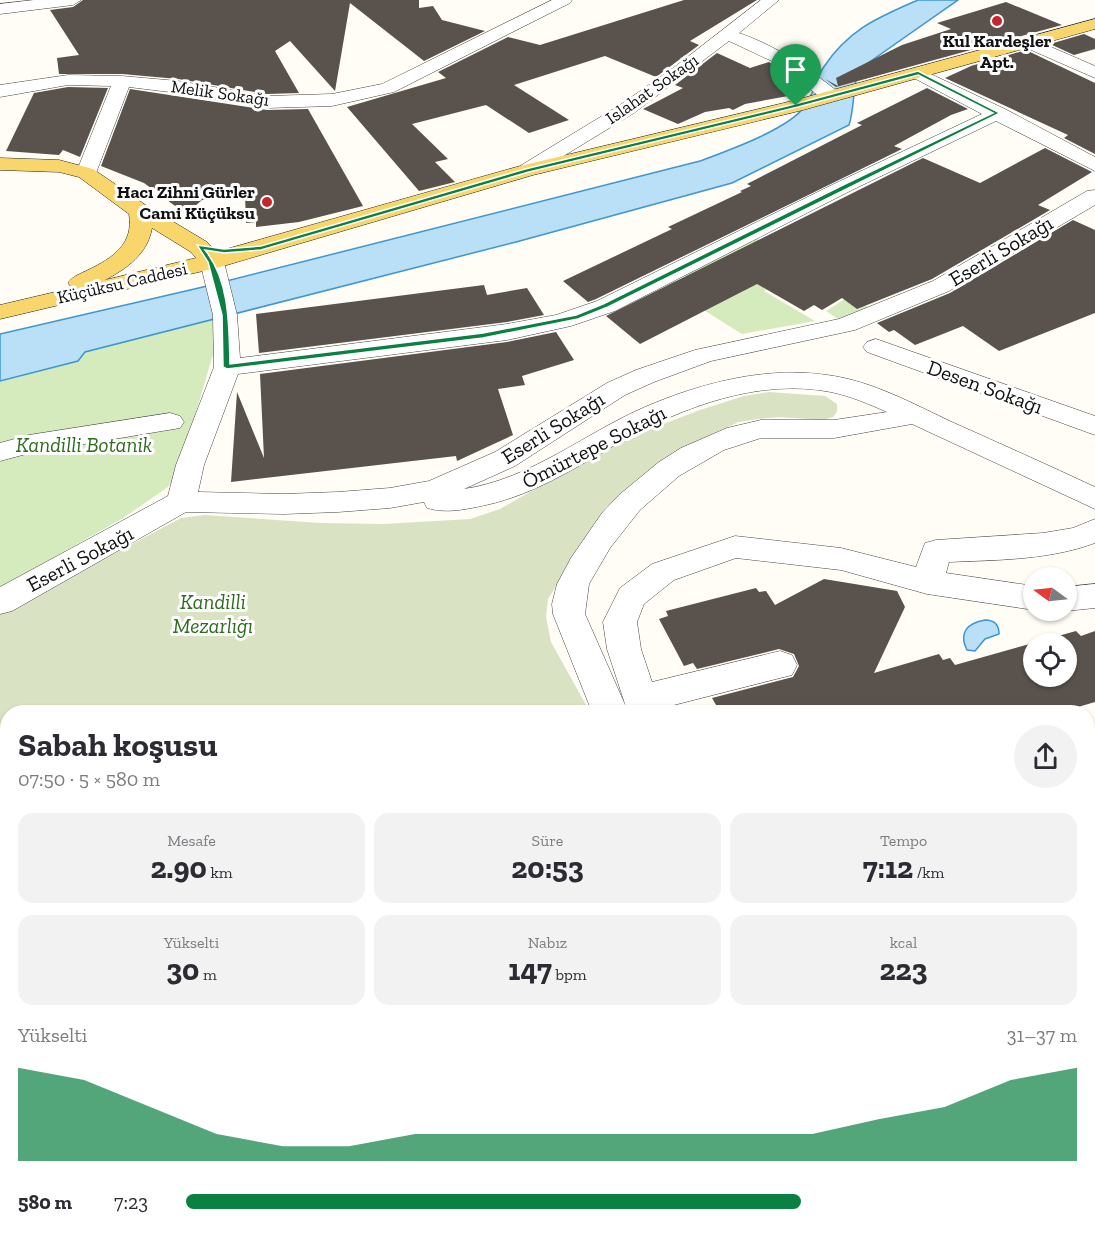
<!DOCTYPE html>
<html lang="tr">
<head>
<meta charset="utf-8">
<style>
  :root { --surface:#fff; --page:#f2f2f3; --text:#2b2b33; --muted:#7c7c81; --accent:#0b8043 }
  body { margin:0; font-family:"Zilla Slab",serif; background:var(--page); color:var(--text); height:100vh; display:flex; flex-direction:column; font-size:22px; white-space:nowrap }
  * { box-sizing:border-box; margin:0 }
  p { font-size:20px; color:var(--muted) }
  .icon { flex:none; width:33px; height:33px; fill:none; stroke:currentColor; stroke-width:2; stroke-linecap:round; stroke-linejoin:round }
  .map { position:relative; flex:1; overflow:hidden }
  .panel { position:absolute; left:0px; top:705px; width:1095px; height:531px; display:flex; flex-direction:column; background:var(--surface); border-radius:24px 24px 0 0; box-shadow:0 2px 4px #0004 }
  .panel>* { flex:none }
  .needle { width:39px; rotate:285deg }
  .fabs { position:absolute; left:1023px; top:567px; display:grid; gap:12px }
  .fabs a { display:grid; place-items:center; width:54px; height:54px; border-radius:50%; background:var(--surface); box-shadow:0 2px 4px #0004; font-size:30px }
  .pin { position:absolute; display:grid; place-items:center; width:51px; height:51px; color:#fff; margin:-62px -26px; border-radius:50% 50% 50% 0; rotate:-45deg; box-shadow:0 0 6px #0007 }
  .pin .icon { rotate:45deg }
  .round { display:grid; place-items:center; flex:none; width:63px; height:63px; border-radius:32px; background:var(--page) }
  .headline { display:flex; align-items:center; justify-content:space-between; height:102px; padding:0 18px }
  h1 { font-size:33px; font-weight:700; line-height:45px }
  .stats { display:grid; grid-template-columns:repeat(3,1fr); gap:9px; height:102px; padding:6px 18px }
  .stats div { display:grid; align-content:center; border-radius:15px; background:var(--page); text-align:center }
  .stats b { font-size:30px; font-weight:700 }
  .stats small { font-size:16px; font-weight:400 }
  .stats p { font-size:16px }
  .chart { height:168px; padding:12px 18px }
  .chart p { display:flex; justify-content:space-between }
  .chart svg { width:100%; height:108px; margin-top:6px; fill:var(--accent); opacity:.7 }
  ul { padding:0 18px; list-style:none; font-size:20px }
  li { display:grid; grid-template-columns:96px 72px 1fr; align-items:center; height:45px }
  li i { height:15px; border-radius:8px; background:var(--accent) }
  .map>svg:first-child { display:block }
  .green { fill:#d5ebbd }
  .forest { fill:#b9dc9c }
  .cemetery { fill:#d9e3c4 }
  .water { fill:#b9e0f7; stroke:#3f96cf; stroke-width:1.5 }
  .building { fill:#5a524d; fill-rule:evenodd }
  .lines { fill:none; stroke-linecap:round; stroke-linejoin:round }
  .minor-casing { stroke:#444; stroke-width:1 }
  .primary-casing { stroke:#222; stroke-width:1 }
  .minor { fill:#fff; fill-rule:evenodd }
  .primary { fill:#f9d66b; fill-rule:evenodd }
  .route { fill:#0b8043; stroke:#fff; stroke-width:1.5; fill-rule:evenodd }
  .poi-dot { fill:#c4262e; stroke:#fff; stroke-width:2 }
  .labels { text-anchor:middle; stroke-width:6; stroke-linejoin:round; paint-order:stroke }
  .far-poi-label { font-size:18px; font-weight:bold; fill:#111; stroke:#fff }
  .far-street-label { font-size:18px; fill:#111; stroke:#fff }
  .street-label { font-size:21px; fill:#111; stroke:#fff }
  .park-label { font-size:21px; font-style:italic; fill:#2f6b1f; stroke:#fff }
</style>
</head>
<body>
<div class="map">
<svg width="1095" height="1236" viewBox="0 0 1095 1236">
  <rect width="100%" height="100%" fill="#fffdf5"/>
  <path class="green" d="M754,237l59,32 58,40 -33,10 -12,-8 22,-14 -45,-26 -39,20 51,30 -73,13 -51,-32 2,-2 -27,-14 8,-5 21,10 10,-6 -21,-10z
    M215,317l1,18 -2,16 -36,122 -10,14 -45,31 -123,70v-207l78,-20 7,-9z"/>
  <path class="forest" d="M0,905l8,3v320h827l12,8h-847z"/>
  <path class="cemetery" d="M769,392l56,4 12,8v8l-4,5 -10,3 -44,-3 -21,2 -19,3 -23,10 -50,28 -60,47 -58,92 -2,18 5,25 39,70h-582l-1,196 -7,-3v-291l181,-96 24,-3 115,8 63,1 87,-5 30,-10 119,-68 81,-31 44,-14z"/>
  <path class="water" d="M918,0h40l-97,68c-9,14 -6,40 -12,57l-117,58 -216,59 -431,110 -7,9 -78,20v-47l203,-47 497,-126c27,-10 89,-32 105,-55 8,-11 11,-26 18,-38 26,-39 54,-50 95,-68z
    M985,620c9,0 14,5 14,14l-14,5 -10,12 -8,-1c-9,-18 1,-27 18,-30z"/>
  <path class="building" d="M83,0h336v8l14,-2 9,14 43,11 -61,30 -74,-58 -15,88 -45,-50 -15,10 24,42 -32,1 -89,-15 -56,-5h-63l-2,-16 22,-3 -29,-45 23,-3z
    M684,0h73l-67,41 9,4 -43,32 -51,-21 -91,29 55,35 -40,13 -43,-28 -74,19 36,35 -13,3 20,20 -36,9 -72,-84 99,-29 -8,-6 70,-35 32,8z
    M1006,2l56,23 -226,62 -11,-8 13,7 -2,-8 66,-33 49,-16 -14,-6z
    M1084,34l11,5v10l-21,6 -24,-11z
    M1026,50l69,33v71l-31,-16 4,-3 -123,-57 26,-12z
    M717,53l33,15 19,-6 41,30 -65,12 -12,6 -4,-2 -24,4 -27,12 -35,-15 40,-21 -8,-3z
    M68,87l40,1 -28,69 -17,-7 -4,5 -53,-4 28,-58z
    M927,88l41,21 -17,6 -57,31 8,3 -306,150 -8,3 -25,-21 109,-52 -4,-2 74,-35 -2,-1 11,-5 -4,-2 115,-59 -5,-2z
    M130,89l137,21 41,-1 55,97 -64,16 -43,5v-5l-10,1 -1,-28 -43,5 -16,14 -42,-31 -43,-17z
    M1045,148l47,24 -54,33 12,5 -118,69 -75,30 -15,-11 -20,12 -8,-5 -10,6 -47,-27 -117,60 -34,-28 317,-158 57,25z
    M1073,220l22,10v83l-96,38 -36,-25 -48,19 -21,-15 -5,2 -12,-9 73,-30z
    M484,285l3,10 40,-7 17,27 -37,7 -248,31 -3,-39z
    M556,332l18,28 -52,16 3,9 -27,4 15,46 -56,26 -1,-5 -225,26 6,-90 27,66 -4,-84 247,-32z
    M824,579l73,12 8,16 -31,66 65,-19 4,6 7,-2 5,7 121,-34 5,5 14,-5v71l-34,10h-341l-8,-14 81,-21 6,-11 -5,-12 -15,-5 -82,20 -4,-6 -9,3 -25,-47 9,-3 -2,-5 90,-23 3,4 7,-1 9,14zM1034,644h32v32h-32z"/>
  <g class="lines">
    <g class="minor-casing">
      <path id="minor" d="M34,0h47l-8,5 -73,9v-10z
        M552,0h20l-2,3 -176,89 -62,14 -65,2 -89,-15 -49,-6 -33,86 -3,4 -7,2 -7,-2 -3,-4 35,-87 -43,-1 -68,12v-12l68,-10 54,1 56,5 89,15 65,-2 50,-10z
        M761,0h18l-40,33c38,13 68,34 99,59l2,4 -2,4h-14l-48,-37 -47,-22 -95,72 -100,61 -7,2 -7,-2 -3,-4 3,-4 100,-61 52,-36z
        M1028,37l67,29v12l-73,-32 -3,-4 3,-4z
        M918,68l87,41 90,48v14l-99,-50 -144,69 -237,121 -44,15 -64,14 -269,34 -34,91 -6,27 86,2 54,-2 52,-4 39,-7 66,-29 112,-69 29,-13 59,-20 144,-31 94,-38 154,-90 8,-1v15l-146,86 -94,39 -144,31 -57,21 -29,13 -110,71 -51,23c67,-10 121,-56 181,-82 56,-24 121,-41 182,-32 46,6 86,29 127,48 47,21 94,42 141,64v22l-183,-85 -78,14h-73l-37,12 -45,26 -39,34 -30,38 -21,36 -4,30 41,93 -19,-58 -4,-27 17,-34 32,-24 83,-28 106,12 75,19 9,-24 11,-3 107,-7 30,-5 22,-9v24c-46,17 -98,17 -146,19l-3,11 88,13v24l-107,-16 -86,-24 -105,-12 -62,22 -30,24 -7,18 4,27 11,33 128,-31 12,4 5,10 -5,10 -130,33 1,4h-71l-39,-98 -1,-10 5,-20 14,-26 31,-45 17,-18 40,-33 22,-14 46,-20 34,-8h73l53,-8c-18,-8 -37,-16 -56,-20 -72,-14 -148,15 -209,49 -44,25 -86,53 -136,64 -19,4 -39,9 -59,3l-3,-6 -34,6 -52,4 -54,2 -98,-2 -174,99 -12,3v-27l168,-91 8,-31 38,-98 -1,-52 -13,-53 4,-5 8,-2 8,2 4,5 13,53 3,43 267,-34 49,-9 41,-14 241,-119 144,-68 -70,-37 -3,-4 3,-4z
        M876,339l219,77v19l-228,-83 -4,-5 4,-5z
        M170,413l10,3 4,6 -4,6 -150,25 -30,8v-18l29,-8z
        M1095,584v24l-29,3 -2,-1h2v-23z
        M1095,1202v34h-46l3,-8h36v-23z
        M874,1228h69l3,8h-69z"/>
    </g>
    <g class="primary-casing">
      <path id="primary" d="M1095,19v10l-292,81 -270,65 -313,92 -220,52v-14l72,-17 -4,-5c5,-7 12,-9 20,-13 25,-12 46,-26 41,-56l-50,-37 -20,-5 -59,-2v-12l59,2 34,9 54,37 60,36 9,10 304,-86 272,-65zM152,228l39,24 5,6 -91,22c21,-11 43,-26 47,-52z"/>
    </g>
    <use href="#minor" class="minor"/>
    <use href="#primary" class="primary"/>
  </g>
  <path class="route" d="M918,71l82,42 -392,194 -30,12 -95,19 -256,31 -4,-2 -1,-52 -14,-53 -11,-17 27,4 37,-3 264,-77 270,-65zM918,75l75,38 -150,72 -240,119 -27,11 -93,18 -253,31c-1,-38 0,-83 -25,-114l19,3 37,-3 268,-78 269,-65z"/>
  <g class="poi-dot">
    <circle cx="997" cy="21" r="6"/>
    <circle cx="267" cy="202" r="6"/>
  </g>
  <g class="labels">
    <g class="far-poi-label">
      <text x="997" y="47">Kul Kardeşler<tspan x="997" dy="21">Apt.</tspan></text>
      <text x="255" y="198" text-anchor="end">Hacı Zihni Gürler<tspan x="255" dy="21">Cami Küçüksu</tspan></text>
    </g>
    <g class="far-street-label">
      <text transform="translate(652 89) rotate(-35)" y="6">Islahat Sokağı</text>
      <text transform="translate(220 93) rotate(8)" y="6">Melik Sokağı</text>
      <text transform="translate(122 283) rotate(-13)" y="6">Küçüksu Caddesi</text>
    </g>
    <g class="street-label">
      <text transform="translate(1001 251) rotate(-31)" y="7">Eserli Sokağı</text>
      <text transform="translate(985 387) rotate(20)" y="7">Desen Sokağı</text>
      <text transform="translate(553 428) rotate(-32)" y="7">Eserli Sokağı</text>
      <text transform="translate(594 447) rotate(-27)" y="7">Ömürtepe Sokağı</text>
      <text transform="translate(80 559) rotate(-28)" y="7">Eserli Sokağı</text>
    </g>
    <g class="park-label">
      <text x="84" y="452">Kandilli Botanik</text>
      <text x="213" y="609">Kandilli<tspan x="213" dy="24">Mezarlığı</tspan></text>
    </g>
  </g>
</svg>
<div class="fabs">
<a><svg class="needle" viewBox="-14 -14 28 28"><path d="M0-13l5 13h-10z" fill="#e53935"/><path d="M0 13l5-13h-10z" fill="#7c7c81"/></svg></a>
<a><svg class="icon" aria-label="locate" viewBox="0 0 24 24"><circle cx="12" cy="12" r="6"/><path d="M12 2v4M12 18v4M2 12h4M18 12h4"/></svg></a>
</div>
<div class="pin" style="left:796px;top:106px;background:#1e9e55"><svg class="icon" aria-label="arrive" viewBox="0 0 24 24"><path d="M6 21V4h12l-3 4 3 4H6"/></svg></div>
<section class="panel">
<div class="headline"><div><h1>Sabah koşusu</h1><p>07:50 · 5 × 580 m</p></div><a class="round"><svg class="icon" aria-label="share" viewBox="0 0 24 24"><path d="M12 15V3M7 8l5-5 5 5M5 13v7h14v-7"/></svg></a></div>
<div class="stats">
<div><p>Mesafe</p><b>2.90<small> km</small></b></div>
<div><p>Süre</p><b>20:53</b></div>
<div><p>Tempo</p><b>7:12<small> /km</small></b></div>
</div>
<div class="stats">
<div><p>Yükselti</p><b>30<small> m</small></b></div>
<div><p>Nabız</p><b>147<small> bpm</small></b></div>
<div><p>kcal</p><b>223</b></div>
</div>
<div class="chart"><p><span>Yükselti</span>31–37 m</p>
<svg viewBox="0 0 160 44" preserveAspectRatio="none"><path d="M0 44V6L10 11L20 22L30 33L40 38L50 38L60 33L70 33L80 33L90 33L100 33L110 33L120 33L130 27L140 22L150 11L160 6V44z"/></svg>
</div>
<ul>
<li><b>580 m</b>7:23<i style="width:69%"></i></li>
</ul>
</section>
</div>
</body>
</html>
